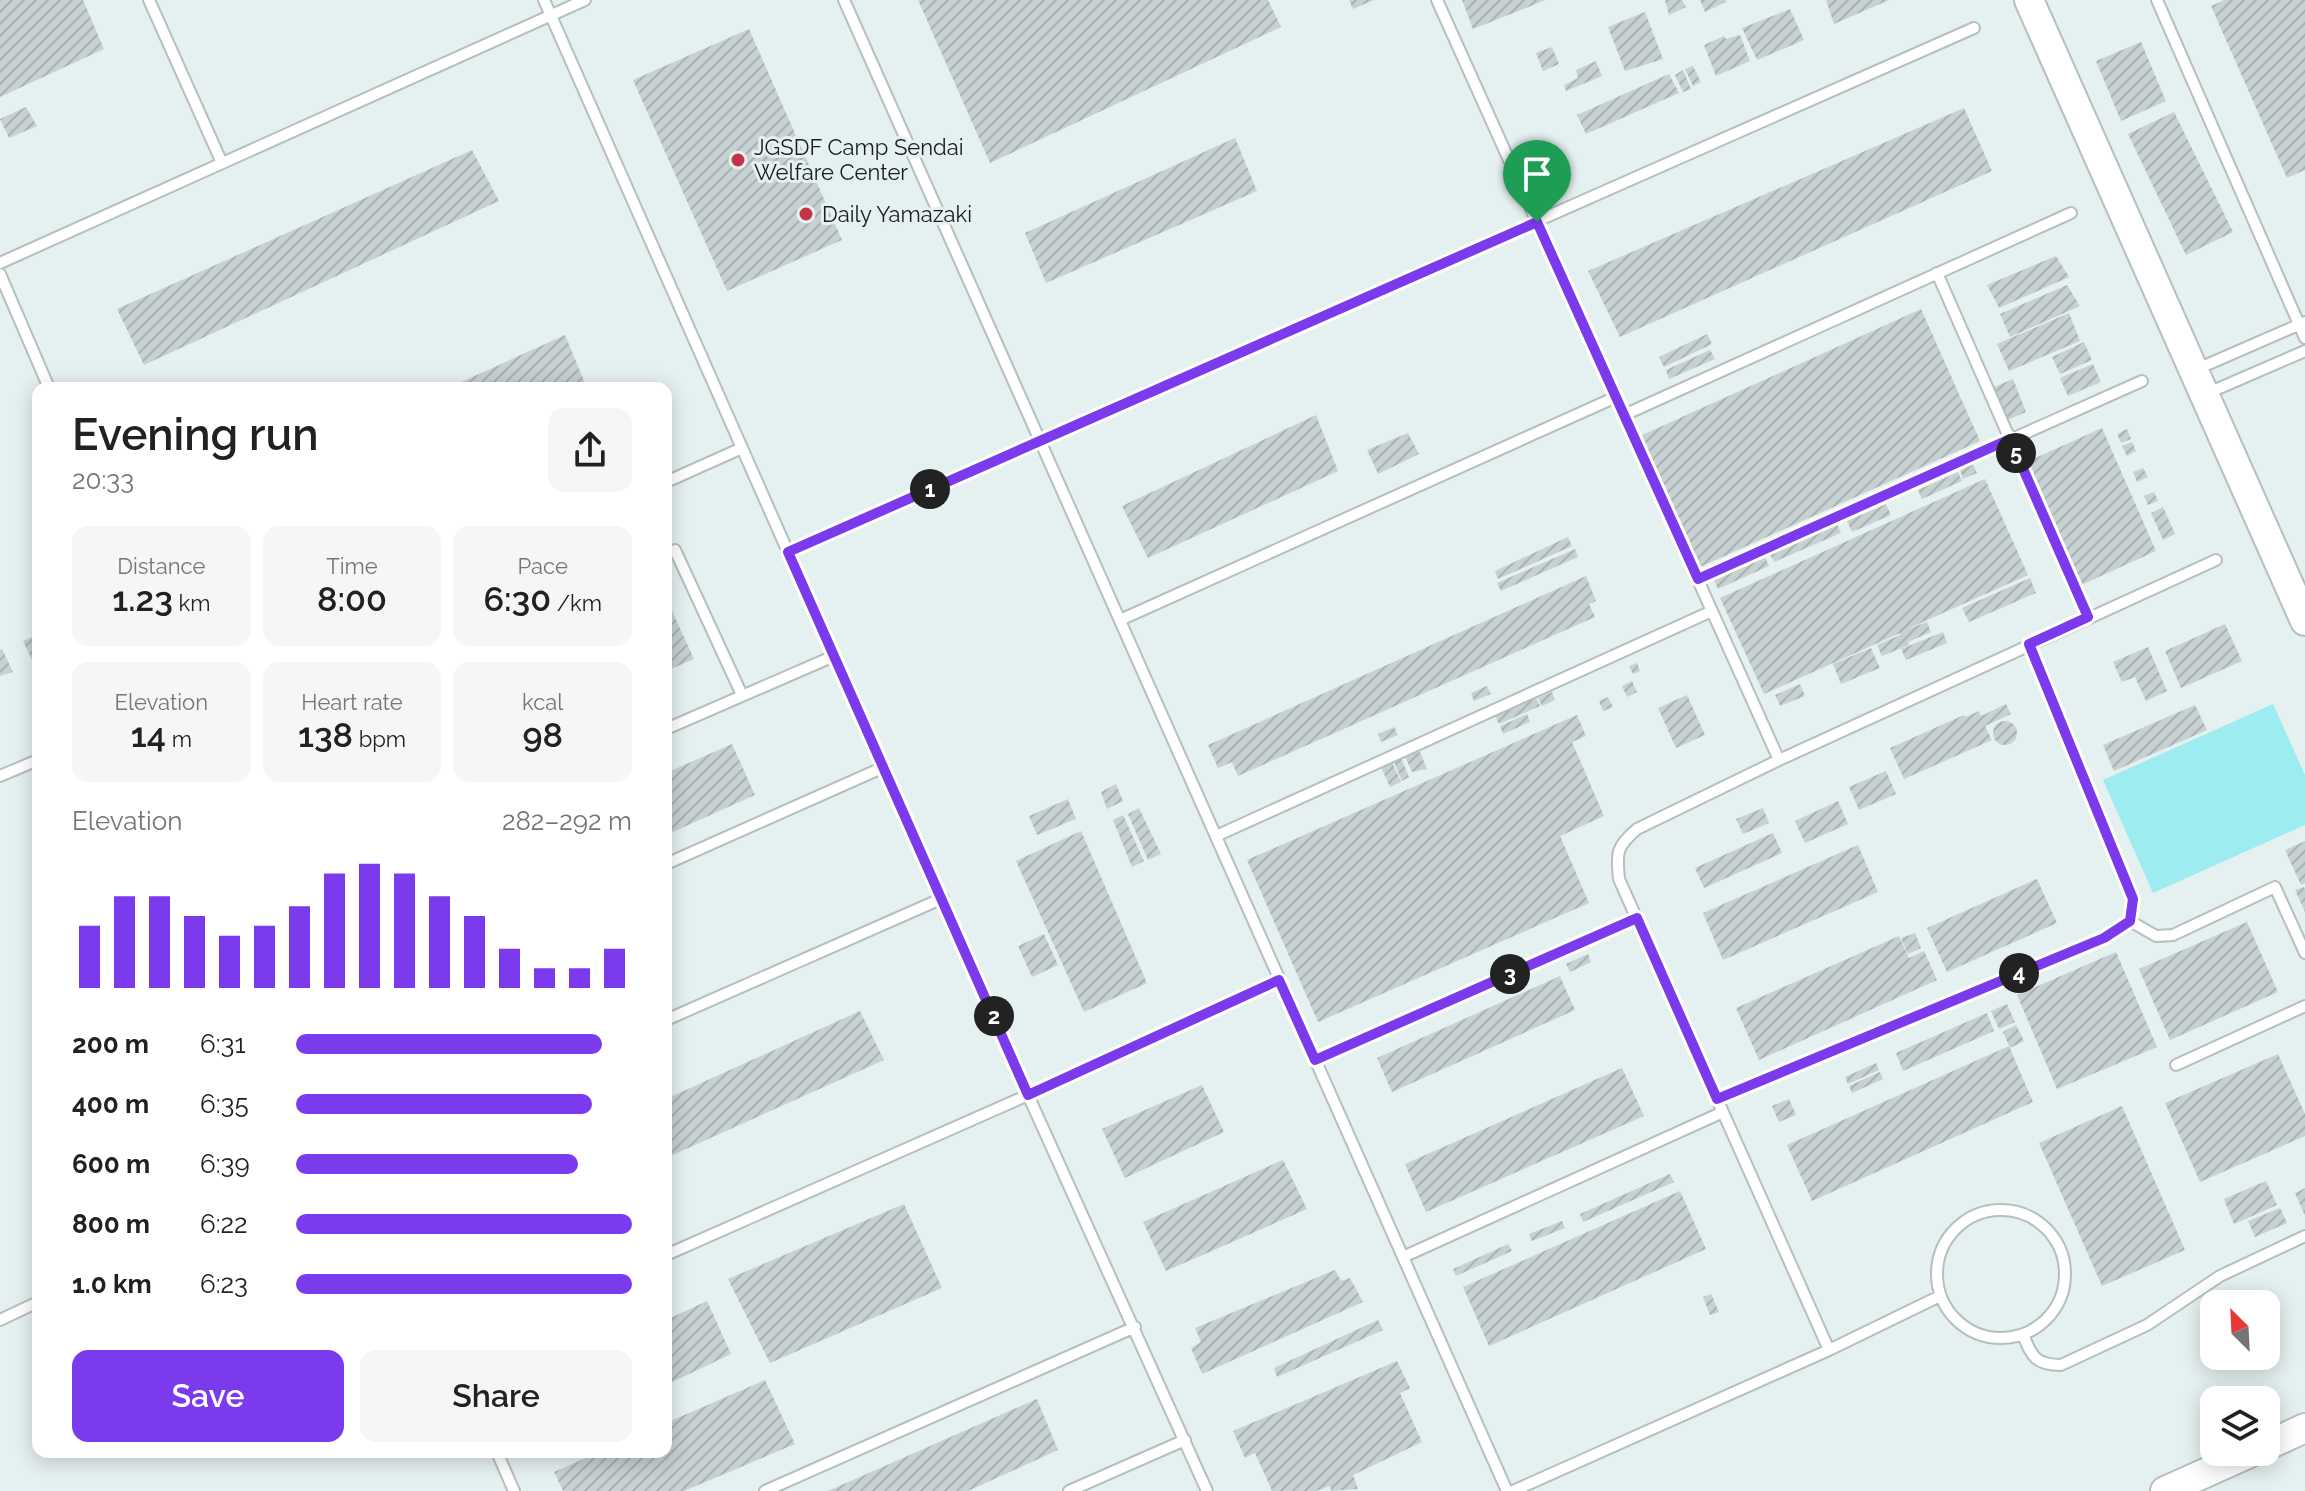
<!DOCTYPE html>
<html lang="en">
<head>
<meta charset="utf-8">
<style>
  :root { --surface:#fff; --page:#f6f6f6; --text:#202124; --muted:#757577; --accent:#7c3aed }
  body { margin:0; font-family:Raleway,sans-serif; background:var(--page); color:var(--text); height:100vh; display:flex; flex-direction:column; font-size:30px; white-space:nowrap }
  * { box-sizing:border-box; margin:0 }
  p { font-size:26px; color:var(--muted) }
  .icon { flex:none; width:44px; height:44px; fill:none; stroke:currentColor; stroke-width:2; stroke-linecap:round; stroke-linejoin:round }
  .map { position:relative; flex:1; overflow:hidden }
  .details { position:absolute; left:32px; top:382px; width:640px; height:1076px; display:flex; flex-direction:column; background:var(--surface); border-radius:16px; box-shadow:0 4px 20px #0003 }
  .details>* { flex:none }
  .needle { width:52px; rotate:336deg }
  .buttons { position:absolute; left:2200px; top:1290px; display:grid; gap:16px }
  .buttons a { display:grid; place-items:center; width:80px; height:80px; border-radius:16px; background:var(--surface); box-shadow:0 4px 20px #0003; font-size:40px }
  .pin { position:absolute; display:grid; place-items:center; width:68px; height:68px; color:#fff; margin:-82px -34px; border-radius:50% 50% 50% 0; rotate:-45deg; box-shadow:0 0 8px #0007 }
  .pin .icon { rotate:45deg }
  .km { position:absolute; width:40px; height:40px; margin:-20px; border-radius:50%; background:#222; color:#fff; font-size:22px; line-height:40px; text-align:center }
  .round { display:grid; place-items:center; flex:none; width:84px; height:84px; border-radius:16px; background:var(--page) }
  .headline { display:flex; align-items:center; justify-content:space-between; height:136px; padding:0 40px }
  h1 { font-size:44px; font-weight:600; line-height:60px }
  .metrics { display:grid; grid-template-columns:repeat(3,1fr); gap:12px; height:136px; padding:8px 40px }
  .metrics div { display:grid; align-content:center; border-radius:16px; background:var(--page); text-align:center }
  .metrics b { font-size:34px; font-weight:600 }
  .metrics small { font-size:22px; font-weight:400 }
  .metrics p { font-size:22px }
  .chart { height:224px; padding:16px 40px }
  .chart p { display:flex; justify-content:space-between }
  .chart svg { width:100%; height:144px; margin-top:8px; stroke:var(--accent); stroke-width:6 }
  .primary-button { display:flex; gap:16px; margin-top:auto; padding:16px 40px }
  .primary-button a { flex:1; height:92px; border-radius:16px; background:var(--accent); color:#fff; font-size:32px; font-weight:600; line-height:92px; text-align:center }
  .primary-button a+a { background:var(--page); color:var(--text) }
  ul { padding:0 40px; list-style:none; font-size:26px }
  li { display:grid; grid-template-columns:128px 96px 1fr; align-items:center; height:60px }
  li i { height:20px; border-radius:10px; background:var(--accent) }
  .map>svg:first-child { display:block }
  .park { fill:#9dedf0 }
  .building { fill:url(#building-hatch) }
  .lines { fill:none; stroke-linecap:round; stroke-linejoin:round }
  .lane-casing { stroke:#b5bfbf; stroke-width:14 }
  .secondary-casing { stroke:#b5bfbf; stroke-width:32 }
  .lane { stroke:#fff; stroke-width:10 }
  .secondary { stroke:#fff; stroke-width:28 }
  .route-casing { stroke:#fff; stroke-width:16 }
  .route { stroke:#7c3aed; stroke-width:10 }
  .poi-dot { fill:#c43446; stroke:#e5f0f0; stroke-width:3 }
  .labels { text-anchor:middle; stroke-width:6; stroke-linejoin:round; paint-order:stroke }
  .poi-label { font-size:22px; fill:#191d1d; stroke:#e5f0f0; text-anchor:start }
</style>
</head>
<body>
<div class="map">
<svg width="2305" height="1491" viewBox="0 0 2305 1491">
  <defs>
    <pattern id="building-hatch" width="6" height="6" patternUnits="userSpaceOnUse" patternTransform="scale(2)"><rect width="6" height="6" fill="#c7d1d2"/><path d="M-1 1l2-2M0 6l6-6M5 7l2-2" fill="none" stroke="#aab3b4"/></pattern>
  </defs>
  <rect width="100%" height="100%" fill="#e5f0f0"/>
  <path class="park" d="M2273,704l32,71v50l-152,68 -50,-113z"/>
  <path class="building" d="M0,0h83l21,49 -104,48z
    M918,0h350l13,27 -291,136z
    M1349,0h25l-21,9z
    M1462,0h84l-73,29z
    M1665,0h17l4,7 -17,8z
    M1700,0h25l1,2 -21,10z
    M1826,0h63l-55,24z
    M2224,0h81v170l-18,8 -76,-172z
    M1790,9l14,31 -47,20 -15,-32z
    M1645,12l18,47 -38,12 -17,-44z
    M749,29l93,211 -115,51 -94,-211z
    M1740,35l10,26 -34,15 -12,-31 20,-9 2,3z
    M2141,42l25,59 -45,20 -25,-60z
    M1552,47l7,17 -16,7 -7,-18z
    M1596,61l6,15 -36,15 -2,-6 14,-7 -2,-8z
    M1693,66l8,16 -8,4 -8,-17z
    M1683,70l8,19 -8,3 -8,-17z
    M1669,74l10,19 -93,41 -9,-19z
    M26,107l11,19 -28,12 -9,-19z
    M1964,108l28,63 -372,166 -32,-66z
    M2174,112l59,120 -47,23 -58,-121z
    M1235,138l22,53 -211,92 -21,-50z
    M472,150l27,51 -355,164 -27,-56z
    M2056,256l13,21 -70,31 -12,-23z
    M2067,285l13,21 -70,31 -10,-23z
    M1921,309l59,132 -280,126 -60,-131z
    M2069,313l11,28 -71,30 -12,-27z
    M1707,334l5,10 -48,23 -5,-10z
    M565,335l22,53h-139z
    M2084,342l8,18 -32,14 -8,-17z
    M1710,350l5,9 -46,20 -3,-9z
    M2093,364l8,18 -33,14 -8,-18z
    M2013,379l13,33 -21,9 -13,-33z
    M1316,415l22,56 -190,87 -26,-52z
    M2102,428l54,123 -77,35 -42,-95 -10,5 -10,-22 10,-5 -3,-6z
    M2127,429l4,10 -10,4 -4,-9z
    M1408,433l11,21 -41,20 -11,-24z
    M2132,442l4,9 -9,5 -5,-10z
    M1973,464l4,9 -14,6 -3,-9z
    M2143,468l5,9 -11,5 -4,-10z
    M1958,472l4,9 -40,18 -4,-9z
    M1985,479l43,96 -123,55 22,-8 4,10 -23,10 1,3 -27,11 -5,-11 23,-10v-2l-136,61 -44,-96z
    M2154,492l4,9 -10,4 -4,-9z
    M1886,504l5,11 -39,17 -5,-11z
    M2163,507l12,27 -12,6 -12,-27z
    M1836,522l5,11 -67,29 -5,-10z
    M1568,537l4,9 -74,33 -3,-8z
    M1575,549l3,8 -77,34 -4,-8z
    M1765,557l4,9 -51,23 -4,-9z
    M1586,576l10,25 -7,3 6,13 -357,159 -6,-14 -14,6 -10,-23z
    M2030,578l6,15 -67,29 -7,-14z
    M666,598l28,61 -28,12z
    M2225,624l17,37 -61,27 -16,-37z
    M1943,632l4,11 -41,17 -5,-11z
    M38,634v23l-6,3 -9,-19z
    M2148,647l19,44 -21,10 -11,-24 -13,5 -9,-20z
    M1871,648l9,20 -39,16 -8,-20z
    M2,649l11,23 -13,4v-26z
    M1637,663l3,8 -7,3 -4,-8z
    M1632,681l5,11 -10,5 -5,-11z
    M1800,684l5,12 -25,10 -5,-11z
    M1487,686l4,8 -17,7 -3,-8z
    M1552,692l3,8 -13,6 -4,-8z
    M1687,695l18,40 -29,13 -18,-40z
    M1608,697l5,10 -10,4 -4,-10z
    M1536,698l4,8 -41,18 -4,-8z
    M2006,704l5,10 -26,12 7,14 -88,39 -14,-31 74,-33 2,2 13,-6 2,5z
    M2195,705l12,25 -93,41 -11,-26z
    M1527,714l3,8 -27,12 -3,-8z
    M1577,715l9,21 -14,6 32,74 -44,20 29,67 -271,119 -71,-162z
    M1993 733a12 12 0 1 1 24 0a12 12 0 1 1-24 0Z
    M1394,727l4,8 -17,7 -3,-8z
    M732,744l23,51 -89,40v-62z
    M1414,749l2,4 4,-1 7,17 -15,3 -8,-18z
    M1401,758l8,19 -7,4 -8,-19z
    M1392,762l9,20 -11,5 -9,-20z
    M1886,771l10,23 -37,16 -10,-23z
    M1116,784l7,17 -16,8 -6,-17z
    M1068,799l8,20 -39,16 -8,-19z
    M1838,801l10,23 -43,19 -10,-22z
    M1139,808l22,46 -13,6 -20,-46z
    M1763,808l6,15 -26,11 -7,-15z
    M1123,815l21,46 -12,6 -19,-47z
    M1081,831l66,152 -63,29 -68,-151z
    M1773,833l9,20 -78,35 -9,-20z
    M2305,841v42l-4,2 -16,-35z
    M1858,845l20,47 -155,68 -20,-47z
    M2037,879l20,44 -110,49 -20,-44z
    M2304,887l1,3v22l-10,-22z
    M2247,922l31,70 -108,48 -31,-71z
    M1915,933l6,15 -13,6 -7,-16z
    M1044,934l14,31 -26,12 -14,-31z
    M1899,936l10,22 15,-7 13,29 -178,80 -23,-52z
    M2116,952l41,95 -100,42 -40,-94z
    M1588,954l3,8 -21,10 -4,-8z
    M1560,976l15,34 -183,82 -15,-34z
    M2007,1004l8,18 -16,7 -8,-18z
    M860,1011l24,49 -218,98v-59z
    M1987,1013l7,18 -91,40 -7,-18z
    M2016,1025l8,16 -14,7 -7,-16z
    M2009,1046l24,56 -221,99 -25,-56z
    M2278,1054l27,60v22l-105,46 -35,-79z
    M1876,1063l3,7 -31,14 -3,-7z
    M1622,1068l22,48 -218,96 -21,-48z
    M1880,1072l3,7 -31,14 -3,-7z
    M1202,1085l22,47 -99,46 -23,-49z
    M1789,1099l7,16 -17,7 -7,-16z
    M2122,1106l63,144 -83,36 -63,-143z
    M1283,1160l24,49 -141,62 -23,-49z
    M1670,1174l4,8 -91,40 -3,-8z
    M2266,1181l11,24 -43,19 -10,-25z
    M2305,1188v28l-10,-23z
    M1680,1191l26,58 -217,97 -26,-59z
    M904,1204l38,84 -172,75 -42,-84z
    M2280,1208l7,15 -32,14 -7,-16z
    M1562,1221l3,7 -33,13 -3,-7z
    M1508,1244l4,7 -56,25 -3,-7z
    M1335,1270l6,11 9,-3 13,24 -161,72 -11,-26 10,-6 -6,-14z
    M1711,1294l8,18 -9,3 -7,-18z
    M707,1301l24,53 -65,31v-65z
    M1378,1320l5,10 -106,47 -3,-9z
    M1397,1361l13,27 -10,5 22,49 -69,33 5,14 -27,2 -1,-5 -14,5h-44l-17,-38 -10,5 -12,-27z
    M765,1380l30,64 -111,47h-121l-9,-19 45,-20h67v-29z
    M1037,1399l21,51 -90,41h-140z"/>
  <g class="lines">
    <g class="lane-casing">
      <path id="lane" d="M149,0l73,163
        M544,0l484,1095 179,396
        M844,0l663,1491
        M1437,0l342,760
        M2157,0l148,338
        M0,263l585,-263
        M1937,273l151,344
        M0,274l49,114
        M2195,370l110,-48
        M2208,393l97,-42
        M1624,415l447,-202
        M666,482l76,-34
        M788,552l1186,-524
        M666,554l9,-4 67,145
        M1698,579l444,-198
        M1120,620l496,-223
        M666,729l168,-73
        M0,776l38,-16
        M1216,836l496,-225
        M666,864l218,-97
        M2130,921l26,15 17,-1 102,-48 30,66
        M666,1020l277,-122
        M1315,1060l322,-142
        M2176,1065l129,-59
        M1717,1099l387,-161 26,-17 3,-22 -104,-255
        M1937 1274a64 64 0 1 1 128 0a64 64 0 1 1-128 0Z
        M666,1255l362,-160 251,-115
        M1403,1257l320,-145
        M0,1320l38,-18
        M2023,1335c9,22 13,30 38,30l86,-40 73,-49 85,-40
        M1829,1350l-210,-471c-3,-27 -2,-33 18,-50l142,-69 437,-200
        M497,1452l17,39
        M765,1491l370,-164
        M1069,1491l116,-51
        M1513,1491l316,-141 111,-54"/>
    </g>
    <g class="secondary-casing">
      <path id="secondary" d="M2029,0l276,621
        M2266,1446l39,-18
        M2165,1491l87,-39"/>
    </g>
    <use href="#lane" class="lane"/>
    <use href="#secondary" class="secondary"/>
  </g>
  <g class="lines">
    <g class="route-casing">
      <path id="route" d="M1537,222l161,357 312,-140 78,178 -59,27 104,255 -3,22 -26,17 -387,161 -80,-181 -322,142 -36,-80 -251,115 -240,-543z"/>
    </g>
    <use href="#route" class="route"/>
  </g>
  <g class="poi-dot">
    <circle cx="738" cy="160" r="8"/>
    <circle cx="806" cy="214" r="8"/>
  </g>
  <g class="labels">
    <g class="poi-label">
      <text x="754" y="155">JGSDF Camp Sendai<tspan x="754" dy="25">Welfare Center</tspan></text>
      <text x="822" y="222">Daily Yamazaki</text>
    </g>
  </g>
</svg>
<div class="buttons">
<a><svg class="needle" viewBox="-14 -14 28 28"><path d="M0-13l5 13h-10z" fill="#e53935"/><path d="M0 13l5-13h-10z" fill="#757577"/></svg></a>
<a><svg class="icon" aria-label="layers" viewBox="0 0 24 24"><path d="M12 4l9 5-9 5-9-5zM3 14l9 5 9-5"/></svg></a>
</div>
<div class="pin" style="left:1537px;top:222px;background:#1e9e55"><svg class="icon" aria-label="arrive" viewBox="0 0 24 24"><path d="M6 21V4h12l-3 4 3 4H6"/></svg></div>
<b class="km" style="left:930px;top:489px">1</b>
<b class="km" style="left:994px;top:1016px">2</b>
<b class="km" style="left:1510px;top:974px">3</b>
<b class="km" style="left:2019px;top:973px">4</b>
<b class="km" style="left:2016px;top:453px">5</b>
<section class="details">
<div class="headline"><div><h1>Evening run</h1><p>20:33</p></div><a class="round"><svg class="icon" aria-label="share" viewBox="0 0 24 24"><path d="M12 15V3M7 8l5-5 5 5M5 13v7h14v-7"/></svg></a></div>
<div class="metrics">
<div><p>Distance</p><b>1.23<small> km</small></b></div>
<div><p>Time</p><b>8:00</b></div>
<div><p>Pace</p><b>6:30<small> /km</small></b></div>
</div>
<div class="metrics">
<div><p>Elevation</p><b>14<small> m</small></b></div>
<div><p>Heart rate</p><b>138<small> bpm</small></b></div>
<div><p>kcal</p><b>98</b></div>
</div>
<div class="chart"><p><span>Elevation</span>282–292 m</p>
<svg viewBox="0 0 160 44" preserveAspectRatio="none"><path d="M5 44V25M15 44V16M25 44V16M35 44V22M45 44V28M55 44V25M65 44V19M75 44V9M85 44V6M95 44V9M105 44V16M115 44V22M125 44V32M135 44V38M145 44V38M155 44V32"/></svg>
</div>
<ul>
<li><b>200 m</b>6:31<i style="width:91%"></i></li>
<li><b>400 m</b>6:35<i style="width:88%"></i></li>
<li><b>600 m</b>6:39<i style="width:84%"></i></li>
<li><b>800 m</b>6:22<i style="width:100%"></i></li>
<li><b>1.0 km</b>6:23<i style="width:100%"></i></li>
</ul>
<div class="primary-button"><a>Save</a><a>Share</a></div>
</section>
</div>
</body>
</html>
